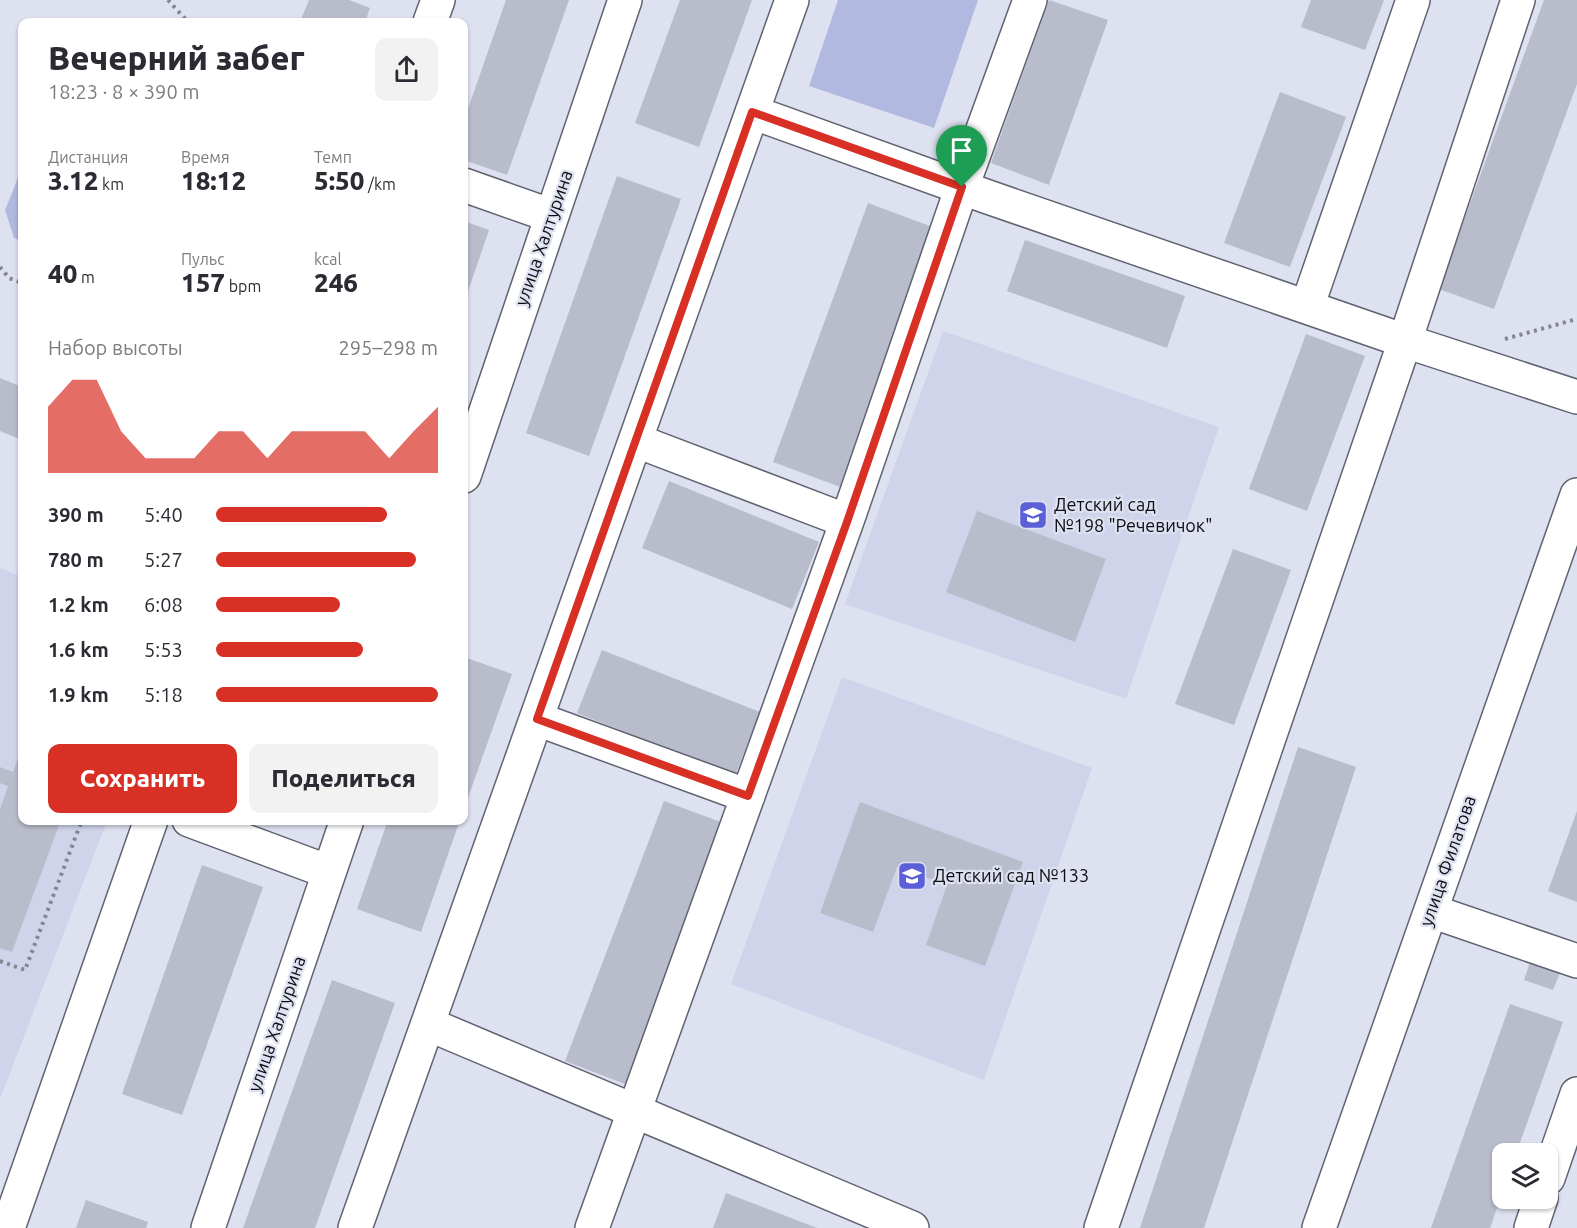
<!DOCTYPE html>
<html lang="ru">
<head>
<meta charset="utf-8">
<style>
  :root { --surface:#fff; --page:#f2f2f3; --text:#2b2b33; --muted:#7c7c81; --accent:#d93025 }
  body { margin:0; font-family:Ubuntu,sans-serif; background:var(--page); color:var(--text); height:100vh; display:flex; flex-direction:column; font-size:22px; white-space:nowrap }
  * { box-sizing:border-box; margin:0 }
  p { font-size:20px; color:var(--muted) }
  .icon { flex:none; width:33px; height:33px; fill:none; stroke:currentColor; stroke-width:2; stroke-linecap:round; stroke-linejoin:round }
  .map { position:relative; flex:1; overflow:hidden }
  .drawer { position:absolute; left:18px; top:18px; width:450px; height:807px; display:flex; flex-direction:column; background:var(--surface); border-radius:12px; box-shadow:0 2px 4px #0004 }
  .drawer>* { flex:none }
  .fabs { position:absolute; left:1492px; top:1143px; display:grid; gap:12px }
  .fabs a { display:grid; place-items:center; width:66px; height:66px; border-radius:12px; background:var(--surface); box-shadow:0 2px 4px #0004; font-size:30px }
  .pin { position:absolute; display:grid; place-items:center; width:51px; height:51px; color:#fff; margin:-62px -26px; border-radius:50% 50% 50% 0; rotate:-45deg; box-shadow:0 0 6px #0007 }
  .pin .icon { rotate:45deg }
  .round { display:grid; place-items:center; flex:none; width:63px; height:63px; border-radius:12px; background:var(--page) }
  .head { display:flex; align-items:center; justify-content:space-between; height:102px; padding:0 30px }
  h1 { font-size:33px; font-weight:800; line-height:45px }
  .figures { display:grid; grid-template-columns:repeat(3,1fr); gap:9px; height:102px; padding:6px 30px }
  .figures div { display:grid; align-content:center }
  .figures b { font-size:26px; font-weight:800 }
  .figures small { font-size:16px; font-weight:400 }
  .figures p { font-size:16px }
  .chart { height:168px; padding:12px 30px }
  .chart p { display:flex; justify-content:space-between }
  .chart svg { width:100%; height:108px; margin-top:6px; fill:var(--accent); opacity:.7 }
  .button { display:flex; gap:12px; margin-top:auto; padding:12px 30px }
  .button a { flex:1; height:69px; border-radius:12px; background:var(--accent); color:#fff; font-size:24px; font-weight:800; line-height:69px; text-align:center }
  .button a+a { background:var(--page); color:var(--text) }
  ul { padding:0 30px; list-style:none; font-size:20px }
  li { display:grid; grid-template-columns:96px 72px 1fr; align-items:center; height:45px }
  li i { height:15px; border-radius:8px; background:var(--accent) }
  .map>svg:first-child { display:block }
  .built { fill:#d0d4ea }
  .green { fill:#b2b9e0 }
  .building { fill:#b9bccb }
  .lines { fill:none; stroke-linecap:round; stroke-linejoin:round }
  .minor-casing { stroke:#606370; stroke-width:36 }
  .path { stroke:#83858f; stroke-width:4; stroke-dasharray:3 4.5; stroke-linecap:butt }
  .minor { stroke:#fff; stroke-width:33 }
  .route-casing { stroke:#fff; stroke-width:12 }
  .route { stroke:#d93025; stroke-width:8 }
  .labels { text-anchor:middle; stroke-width:4.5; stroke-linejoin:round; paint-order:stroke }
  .street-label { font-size:18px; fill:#0d0e13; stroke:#dee1f0 }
  .poi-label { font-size:18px; fill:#0d0e13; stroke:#dee1f0; text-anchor:start }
</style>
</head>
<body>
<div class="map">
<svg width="1577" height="1228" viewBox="0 0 1577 1228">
  <rect width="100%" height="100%" fill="#dee1f0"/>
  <path class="built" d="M943,331l276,96 -93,272 -281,-95z
    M0,568l22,9v243l85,1 -107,278z
    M842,677l250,91 -108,312 -253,-96z"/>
  <path class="green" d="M838,0h140l-44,128 -125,-42z
    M22,168v73l-8,-3 -9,-28z"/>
  <path class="building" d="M309,0h40l21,8 -5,14h-65z
    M506,0h63l-62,175 -43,-15v-40z
    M680,0h72l-53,147 -64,-24z
    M1049,0l59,20 -59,165 -58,-22z
    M1311,0h73l-19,50 -64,-23z
    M1544,0h33v84l-83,225 -55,-20z
    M1280,92l66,25 -56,150 -66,-24z
    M617,176l64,23 -92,257 -63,-23z
    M868,203l70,26 -95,259 -70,-26z
    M464,221l25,9 -25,73z
    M1025,240l160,56 -18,52 -160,-57z
    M1306,334l59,22 -58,155 -58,-22z
    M0,378l22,9v53l-22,-9z
    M669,481l150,61 -27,67 -150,-61z
    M977,511l129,48 -31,83 -129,-50z
    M1233,549l58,21 -57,155 -59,-21z
    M602,650l158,62 -25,64 -158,-63z
    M464,657l48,17 -48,135z
    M22,747v73h39l-49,132 -12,-4v-139l8,-23 -8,-3v-16l13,5z
    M1298,747l58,20 -152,461h-64z
    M664,801l65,24 -99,261 -65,-25z
    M860,802l163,60 -38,104 -59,-21 21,-60 -50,-18 -24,65 -53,-19z
    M1577,811v91l-29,-11z
    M388,820h72l-39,112 -64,-23z
    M202,865l61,22 -81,228 -60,-21z
    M1531,959l30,11 -8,20 -29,-10z
    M332,980l63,23 -80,225h-72z
    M1510,1004l53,18 -47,132h-13v37l-13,37h-59z
    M726,1193l91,35h-104z
    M86,1200l62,22 -2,6h-70z"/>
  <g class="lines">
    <g class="minor-casing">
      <path id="minor" d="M430,22l8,-22
        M752,112l236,85 417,144 113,-341
        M464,185l88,31
        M1307,307l106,-307
        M637,441l210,80
        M464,476l161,-476
        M537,719l211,77
        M189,820l140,52
        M1431,911l146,50
        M428,1024l484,204
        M1548,1178l29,-84
        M8,1228l143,-408
        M208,1228l139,-408
        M355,1228l437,-1228
        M592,1228l255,-707 115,-334 68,-187
        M1101,1228l304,-887 172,56
        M1319,1228l258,-733
        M1531,1228l10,-30"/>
    </g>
    <path class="path" d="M168,0l20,22
      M0,267l9,11 13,5
      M1505,339l72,-20
      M0,961l25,9 57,-150"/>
    <use href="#minor" class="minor"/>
  </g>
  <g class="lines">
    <g class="route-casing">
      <path id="route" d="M752,112l210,75 -115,335 -99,274 -211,-77z"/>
    </g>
    <use href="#route" class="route"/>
  </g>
  <defs>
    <g id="school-square" transform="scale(1.5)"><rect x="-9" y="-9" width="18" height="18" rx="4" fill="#5c60d8" stroke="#dee1f0"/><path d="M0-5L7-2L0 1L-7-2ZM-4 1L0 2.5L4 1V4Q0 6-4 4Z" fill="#fff"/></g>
  </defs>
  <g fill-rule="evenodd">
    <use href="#school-square" x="1033" y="515"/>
    <use href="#school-square" x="912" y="876"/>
  </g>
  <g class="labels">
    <g class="street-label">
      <text transform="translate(544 238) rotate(-71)" y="6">улица Халтурина</text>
      <text transform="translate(1448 861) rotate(-71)" y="6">улица Филатова</text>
      <text transform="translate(277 1024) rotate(-71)" y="6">улица Халтурина</text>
    </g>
    <g class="poi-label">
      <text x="1054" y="511">Детский сад<tspan x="1054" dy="21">№198 "Речевичок"</tspan></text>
      <text x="933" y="882">Детский сад №133</text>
    </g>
  </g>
</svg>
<div class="fabs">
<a><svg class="icon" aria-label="layers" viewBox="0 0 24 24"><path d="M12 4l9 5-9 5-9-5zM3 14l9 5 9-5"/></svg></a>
</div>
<div class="pin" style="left:962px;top:187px;background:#1e9e55"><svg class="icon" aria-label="arrive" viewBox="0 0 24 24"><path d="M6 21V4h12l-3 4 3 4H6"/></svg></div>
<section class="drawer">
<div class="head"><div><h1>Вечерний забег</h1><p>18:23 · 8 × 390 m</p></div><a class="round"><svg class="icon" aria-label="share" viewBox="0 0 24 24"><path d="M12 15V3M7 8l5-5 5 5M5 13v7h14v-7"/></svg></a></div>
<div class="figures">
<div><p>Дистанция</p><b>3.12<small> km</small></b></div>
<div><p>Время</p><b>18:12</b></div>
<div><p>Темп</p><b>5:50<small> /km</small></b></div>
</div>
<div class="figures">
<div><b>40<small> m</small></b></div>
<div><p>Пульс</p><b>157<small> bpm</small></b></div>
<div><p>kcal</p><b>246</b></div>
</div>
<div class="chart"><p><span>Набор высоты</span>295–298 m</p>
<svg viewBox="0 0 160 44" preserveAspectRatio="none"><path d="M0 44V17L10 6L20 6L30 27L40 38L50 38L60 38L70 27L80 27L90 38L100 27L110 27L120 27L130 27L140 38L150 27L160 17V44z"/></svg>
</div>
<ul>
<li><b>390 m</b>5:40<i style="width:77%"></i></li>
<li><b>780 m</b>5:27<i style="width:90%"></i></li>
<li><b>1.2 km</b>6:08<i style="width:56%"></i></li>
<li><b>1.6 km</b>5:53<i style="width:66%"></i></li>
<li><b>1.9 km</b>5:18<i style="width:100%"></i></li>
</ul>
<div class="button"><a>Сохранить</a><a>Поделиться</a></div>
</section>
</div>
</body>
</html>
